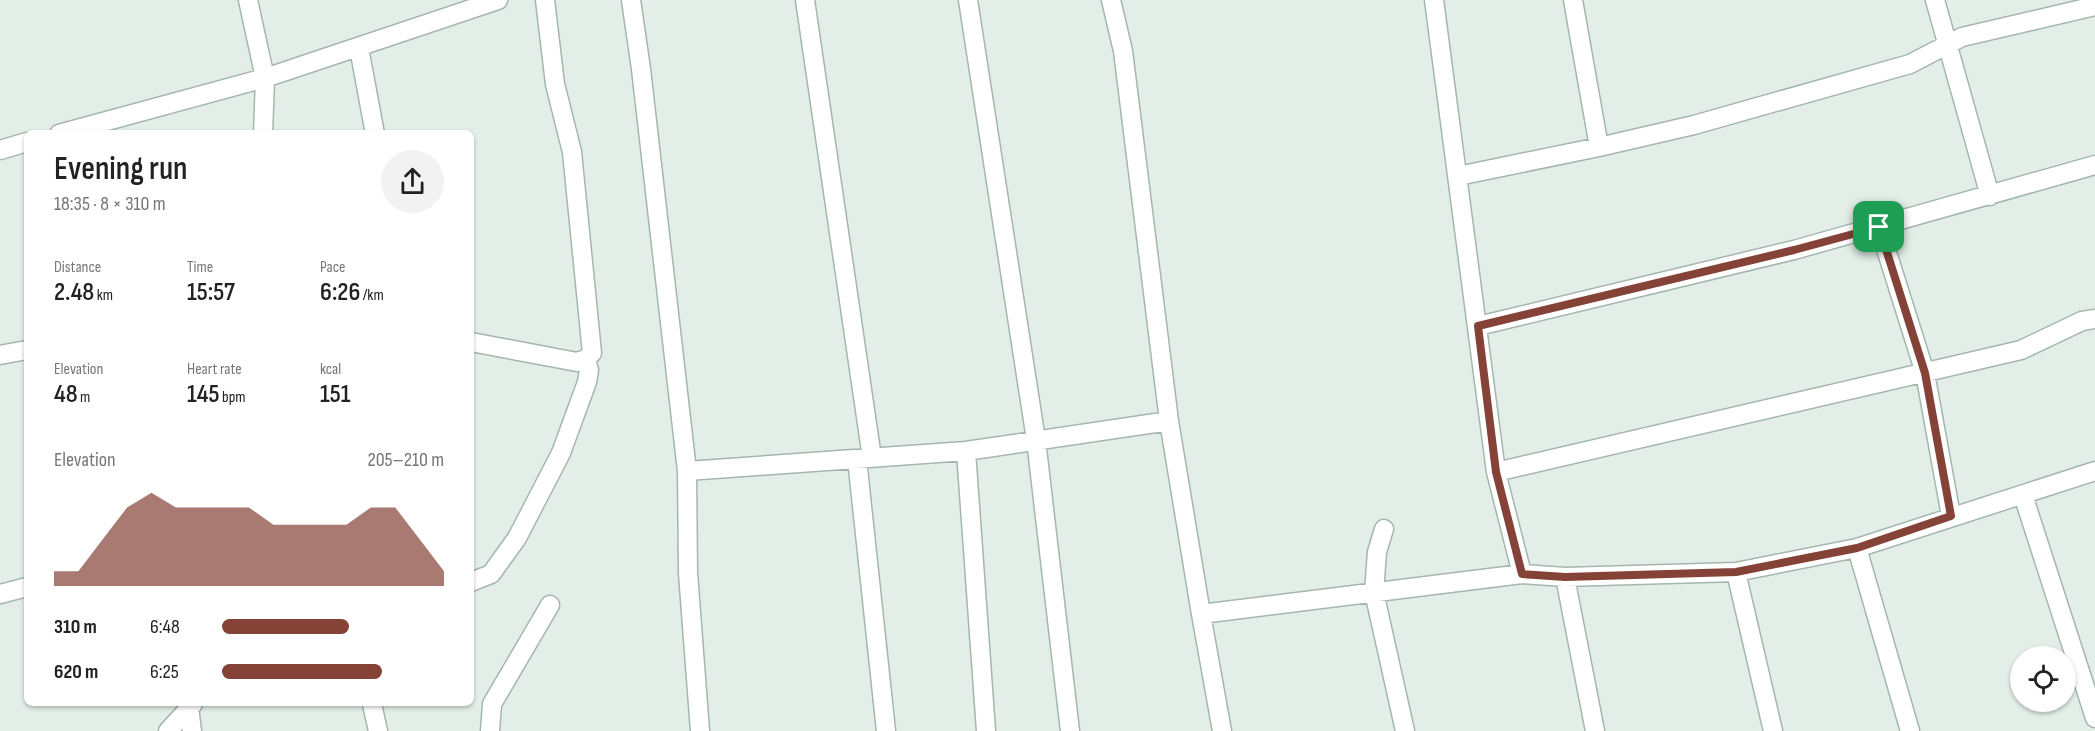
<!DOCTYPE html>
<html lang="en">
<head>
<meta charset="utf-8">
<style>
  :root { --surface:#fff; --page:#f2f2f2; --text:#222; --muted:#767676; --accent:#854236 }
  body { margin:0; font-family:"Sofia Sans Condensed",sans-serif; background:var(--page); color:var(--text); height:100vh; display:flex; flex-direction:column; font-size:22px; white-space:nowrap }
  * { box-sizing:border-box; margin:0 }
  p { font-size:20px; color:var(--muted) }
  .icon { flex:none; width:33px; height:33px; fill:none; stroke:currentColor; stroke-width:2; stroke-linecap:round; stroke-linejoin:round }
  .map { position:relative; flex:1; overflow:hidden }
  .sheet { position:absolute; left:24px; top:130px; width:450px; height:576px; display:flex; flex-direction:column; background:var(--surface); border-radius:9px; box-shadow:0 2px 4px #0004 }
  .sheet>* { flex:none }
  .fabs { position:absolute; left:2010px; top:646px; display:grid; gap:12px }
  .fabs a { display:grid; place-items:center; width:66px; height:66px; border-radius:50%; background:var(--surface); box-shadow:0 2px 4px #0004; font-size:30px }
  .pin { position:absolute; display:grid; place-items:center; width:51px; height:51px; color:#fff; margin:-26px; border-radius:12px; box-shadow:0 3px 9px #0006 }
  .round { display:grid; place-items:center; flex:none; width:63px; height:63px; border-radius:32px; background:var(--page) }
  .headline { display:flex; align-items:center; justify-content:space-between; height:102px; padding:0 30px }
  h1 { font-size:33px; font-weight:600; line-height:45px }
  .figures { display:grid; grid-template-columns:repeat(3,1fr); gap:9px; height:102px; padding:6px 30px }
  .figures div { display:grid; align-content:center }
  .figures b { font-size:26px; font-weight:600 }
  .figures small { font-size:16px; font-weight:400 }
  .figures p { font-size:16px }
  .chart { height:168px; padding:12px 30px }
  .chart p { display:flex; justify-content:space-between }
  .chart svg { width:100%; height:108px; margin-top:6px; fill:var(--accent); opacity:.7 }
  ul { padding:0 30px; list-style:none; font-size:20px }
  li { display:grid; grid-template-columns:96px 72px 1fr; align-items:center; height:45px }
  li i { height:15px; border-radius:8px; background:var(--accent) }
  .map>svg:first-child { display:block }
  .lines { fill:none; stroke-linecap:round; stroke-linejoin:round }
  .minor-casing { stroke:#a4b7ae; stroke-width:21 }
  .minor { stroke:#fff; stroke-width:18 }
  .route-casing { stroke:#fff; stroke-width:12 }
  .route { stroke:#854236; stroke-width:8 }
</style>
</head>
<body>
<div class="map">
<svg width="2095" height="731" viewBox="0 0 2095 731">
  <rect width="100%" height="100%" fill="#e2eee7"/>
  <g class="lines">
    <g class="minor-casing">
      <path id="minor" d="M248,0l17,78 -2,56
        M631,0l10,69 46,402 1,102 12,158
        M805,0l67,458
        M968,0l68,440 34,291
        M1434,0l62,472 26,102 43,3 171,-5
        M1573,0l26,147
        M1935,0l55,196
        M359,48l16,86
        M59,134l206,-56 233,-78
        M0,150l27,-8
        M1458,176l141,-29 95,-22 216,-61 52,-27 133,-31
        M1879,227l46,146 26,143
        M1478,326l316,-76 301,-85
        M471,342l106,20 9,-3 6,-6 -20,-201 -17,-68 -10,-84
        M0,355l27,-5
        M1169,421l32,193 21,117
        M966,451l20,280
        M857,459l29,272
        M687,471l279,-20 203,-30 -46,-370 -12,-51
        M1496,472l525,-122 61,-29 13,-2
        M2023,495l72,223
        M1384,529l-7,23 -3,40 31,139
        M1857,548l53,183
        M1565,577l30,154
        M471,582l20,-8 26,-36 44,-85 26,-71 2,-12 -3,-11
        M0,594l27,-7
        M1201,614l321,-40
        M372,704l6,27
        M189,707l3,24
        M168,731l25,-27
        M490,731l2,-27 58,-99
        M1773,731l-37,-159 121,-24 238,-77"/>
    </g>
    <use href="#minor" class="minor"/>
  </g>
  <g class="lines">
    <g class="route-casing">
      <path id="route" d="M1879,227l46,146 26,143 -94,32 -121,24 -171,5 -43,-3 -26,-102 -18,-146 316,-76z"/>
    </g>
    <use href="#route" class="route"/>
  </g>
</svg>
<div class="fabs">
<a><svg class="icon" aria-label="locate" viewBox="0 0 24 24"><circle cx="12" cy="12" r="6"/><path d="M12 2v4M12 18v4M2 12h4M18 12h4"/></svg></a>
</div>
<div class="pin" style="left:1879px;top:227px;background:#1e9e55"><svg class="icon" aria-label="arrive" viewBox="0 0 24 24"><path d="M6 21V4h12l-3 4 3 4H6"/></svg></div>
<section class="sheet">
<div class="headline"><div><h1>Evening run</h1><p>18:35 · 8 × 310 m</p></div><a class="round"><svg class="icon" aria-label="share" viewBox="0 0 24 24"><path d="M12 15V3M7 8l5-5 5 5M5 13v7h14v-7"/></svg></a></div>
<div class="figures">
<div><p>Distance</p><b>2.48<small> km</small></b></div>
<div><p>Time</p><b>15:57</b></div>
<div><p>Pace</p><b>6:26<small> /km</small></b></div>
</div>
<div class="figures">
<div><p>Elevation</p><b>48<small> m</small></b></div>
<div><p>Heart rate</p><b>145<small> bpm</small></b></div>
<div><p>kcal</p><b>151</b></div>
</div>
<div class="chart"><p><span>Elevation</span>205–210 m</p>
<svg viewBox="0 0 160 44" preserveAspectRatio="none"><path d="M0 44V38L10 38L20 25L30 12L40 6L50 12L60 12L70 12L80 12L90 19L100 19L110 19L120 19L130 12L140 12L150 25L160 38V44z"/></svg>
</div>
<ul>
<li><b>310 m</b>6:48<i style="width:57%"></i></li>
<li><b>620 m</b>6:25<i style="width:72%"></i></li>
</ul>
</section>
</div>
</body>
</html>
